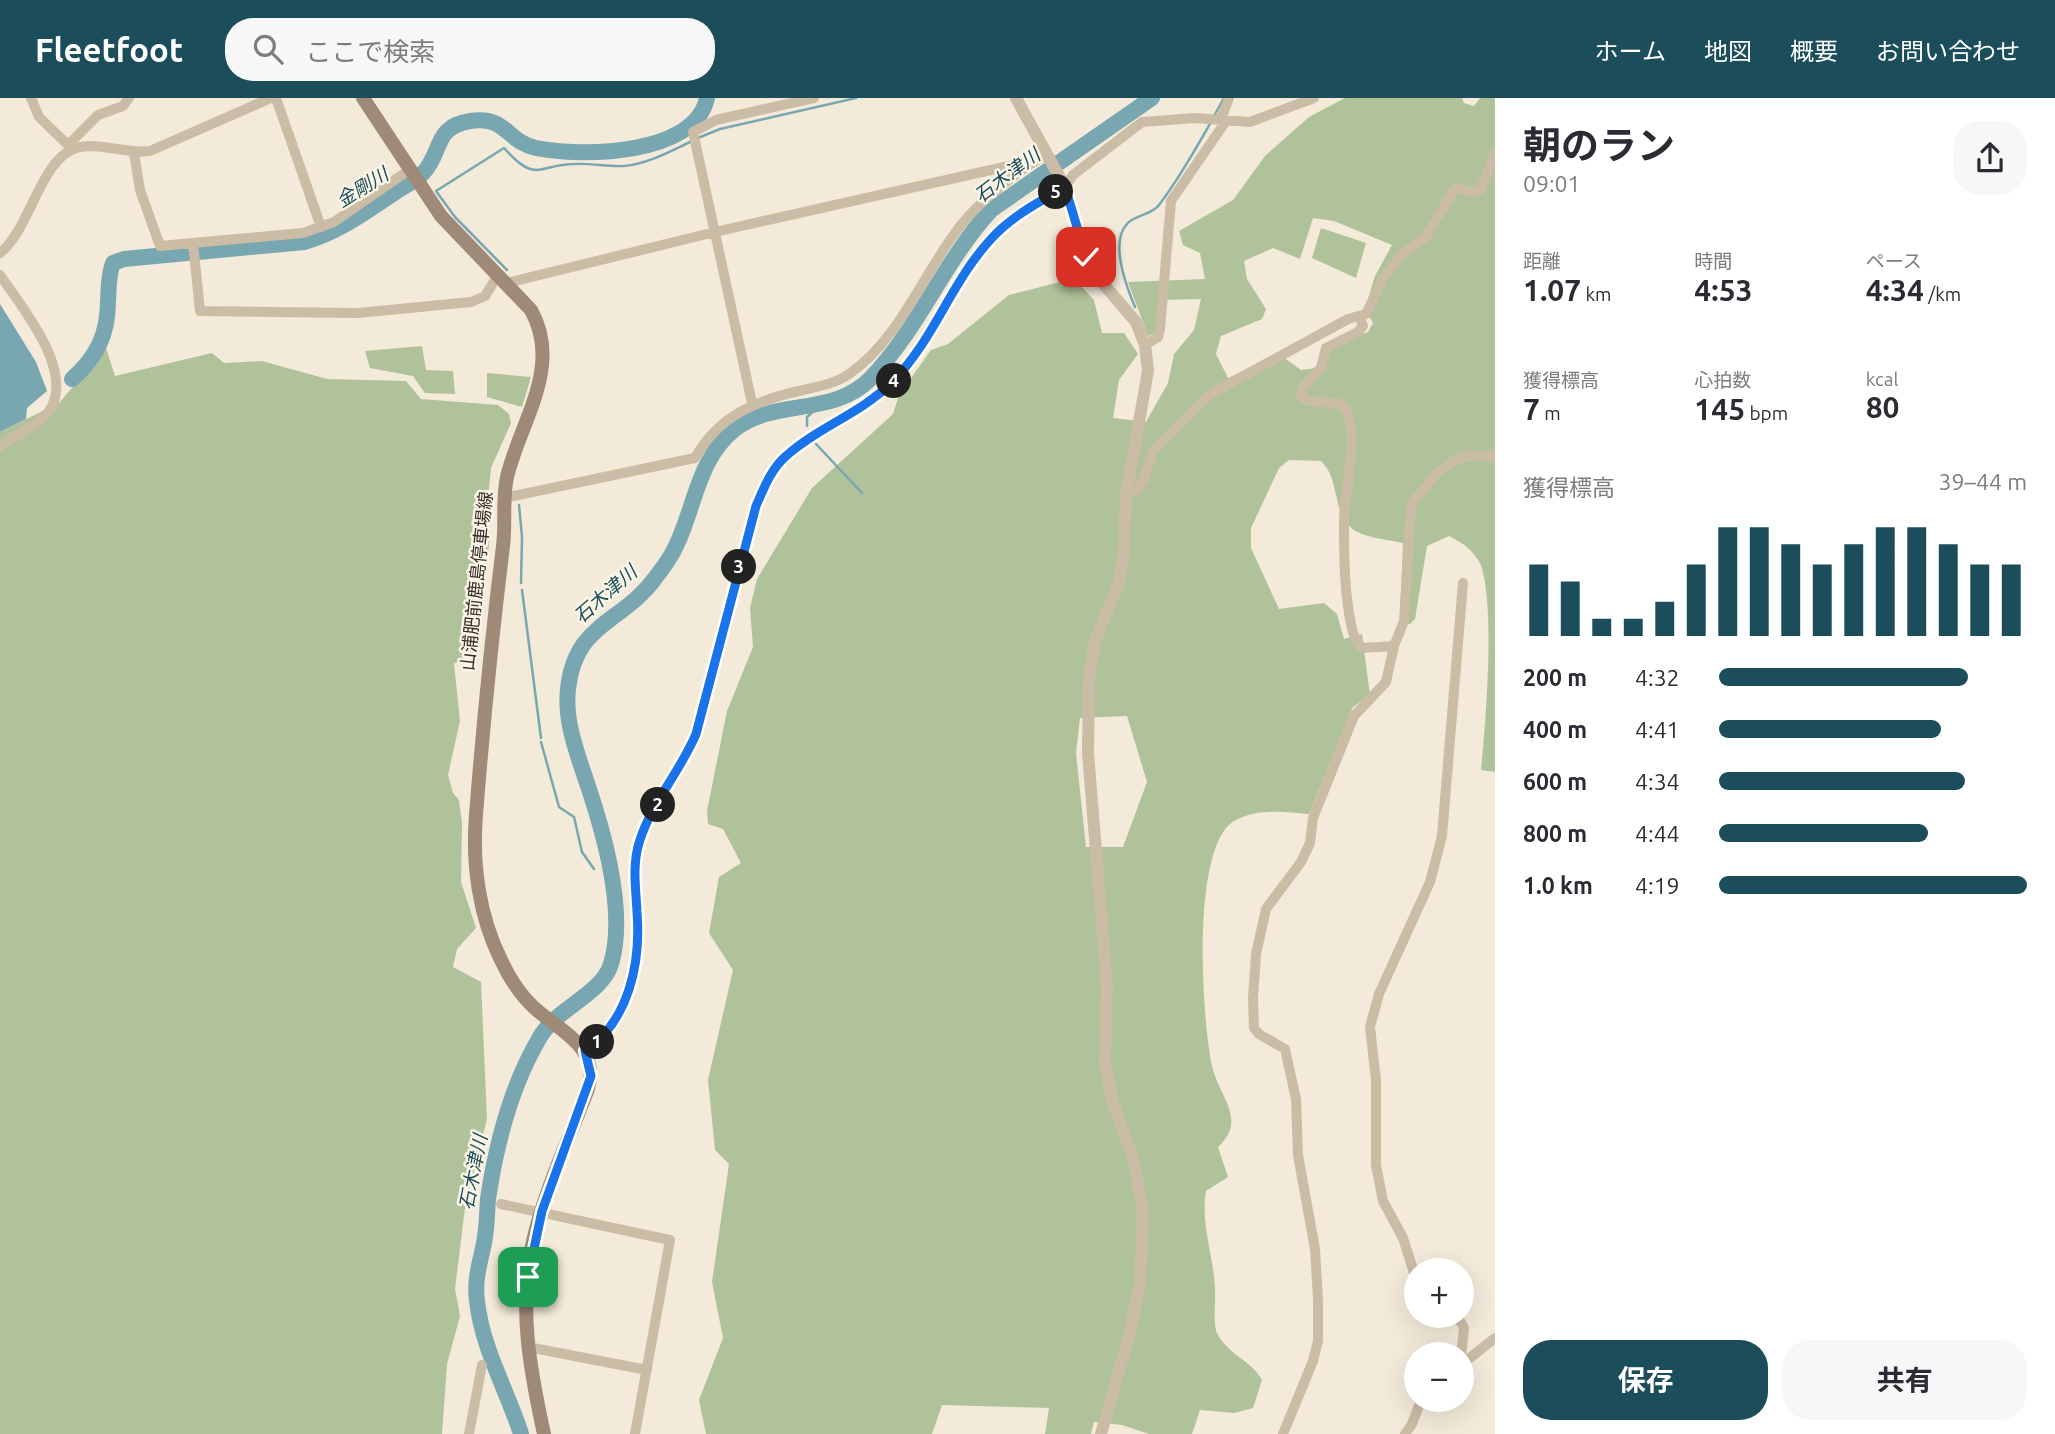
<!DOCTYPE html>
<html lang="ja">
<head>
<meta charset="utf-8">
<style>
  :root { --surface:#fff; --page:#f7f7f7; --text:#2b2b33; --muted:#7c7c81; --accent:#1b4e5a }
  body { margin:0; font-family:Ubuntu,"Noto Sans JP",sans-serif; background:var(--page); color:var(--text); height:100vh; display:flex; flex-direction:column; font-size:26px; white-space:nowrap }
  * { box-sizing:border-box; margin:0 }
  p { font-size:23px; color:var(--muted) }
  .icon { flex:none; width:38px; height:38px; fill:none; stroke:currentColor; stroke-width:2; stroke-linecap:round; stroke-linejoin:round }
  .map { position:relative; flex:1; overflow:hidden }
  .panel { display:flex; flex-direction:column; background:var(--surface); width:560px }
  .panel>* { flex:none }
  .buttons { position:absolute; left:1404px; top:1160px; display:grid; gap:14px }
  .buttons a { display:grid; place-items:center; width:70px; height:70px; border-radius:50%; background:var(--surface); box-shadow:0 7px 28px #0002; font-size:35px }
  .pin { position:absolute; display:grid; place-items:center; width:60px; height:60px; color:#fff; margin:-30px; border-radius:14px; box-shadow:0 4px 10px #0006 }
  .km { position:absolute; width:35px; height:35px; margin:-18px; border-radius:50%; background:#222; color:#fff; font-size:19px; line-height:35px; text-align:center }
  .round { display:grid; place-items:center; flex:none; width:74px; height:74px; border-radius:28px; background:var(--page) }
  .head { display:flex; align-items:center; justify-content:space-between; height:119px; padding:0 28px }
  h1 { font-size:38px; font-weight:700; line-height:52px }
  .figures { display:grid; grid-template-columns:repeat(3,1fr); gap:10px; height:119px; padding:7px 28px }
  .figures div { display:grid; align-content:center }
  .figures b { font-size:30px; font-weight:700 }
  .figures small { font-size:19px; font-weight:400 }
  .figures p { font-size:19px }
  .chart { height:196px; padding:14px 28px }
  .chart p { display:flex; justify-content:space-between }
  .chart svg { width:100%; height:126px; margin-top:7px; stroke:var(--accent); stroke-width:6 }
  .button { display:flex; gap:14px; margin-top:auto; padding:14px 28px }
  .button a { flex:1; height:80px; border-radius:28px; background:var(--accent); color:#fff; font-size:28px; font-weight:700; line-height:80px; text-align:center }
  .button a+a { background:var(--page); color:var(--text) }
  ul { padding:0 28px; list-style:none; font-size:23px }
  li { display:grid; grid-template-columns:112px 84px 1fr; align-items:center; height:52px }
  li i { height:18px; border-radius:9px; background:var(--accent) }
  header { display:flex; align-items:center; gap:42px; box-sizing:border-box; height:98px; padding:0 35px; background:var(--accent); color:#fff }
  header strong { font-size:33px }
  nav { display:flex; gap:38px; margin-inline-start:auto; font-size:24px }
  .search { width:490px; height:63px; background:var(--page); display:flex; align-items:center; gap:18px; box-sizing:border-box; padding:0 24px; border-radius:28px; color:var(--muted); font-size:26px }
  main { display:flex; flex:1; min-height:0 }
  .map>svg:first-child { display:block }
  .green { fill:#b0c299; fill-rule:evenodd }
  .water { fill:#78a7b1 }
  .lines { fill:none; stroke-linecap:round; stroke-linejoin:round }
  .stream { stroke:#78a7b1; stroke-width:2.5 }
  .river { stroke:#78a7b1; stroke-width:16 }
  .minor { stroke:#cbbca6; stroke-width:10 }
  .tertiary { stroke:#cbbca6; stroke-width:12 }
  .secondary { stroke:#9f8a77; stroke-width:14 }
  .route-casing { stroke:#fff; stroke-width:14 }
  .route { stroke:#1a73e8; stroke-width:9 }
  .labels { text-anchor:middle; stroke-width:5; stroke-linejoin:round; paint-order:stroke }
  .street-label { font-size:18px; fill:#372e27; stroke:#faf4e7 }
  .water-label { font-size:19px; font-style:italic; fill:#1b4e5a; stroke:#faf4e7 }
</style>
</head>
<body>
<header>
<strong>Fleetfoot</strong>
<div class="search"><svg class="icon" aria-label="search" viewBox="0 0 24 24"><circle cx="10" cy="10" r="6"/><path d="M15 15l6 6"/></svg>ここで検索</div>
<nav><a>ホーム</a><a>地図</a><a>概要</a><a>お問い合わせ</a></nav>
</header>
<main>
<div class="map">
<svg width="1495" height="1336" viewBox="0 0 1495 1336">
  <rect width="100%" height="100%" fill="#f3eada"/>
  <path class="green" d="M1345,0h117l2,5 10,3 6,-8h15v674l-14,-2c5,-50 14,-162 0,-205 -8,-15 -18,-22 -32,-29l-22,10 -12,73 -5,5h-10l3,-81c-13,-3 -37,-5 -49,-13 -23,-17 -13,-50 -33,-69l-32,-1 -10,8 -28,60v20l28,61 45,-6 13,11 7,25 18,-5 8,61 -17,12 -44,107c-25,-2 -50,-6 -73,6 -46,22 -34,201 -24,246 7,32 36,53 6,81l10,30 -22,14c-6,34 9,67 9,102 1,12 -3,32 3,42 12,21 33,25 44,45l-9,28 -19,5 -34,-3 -8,24h-43l-27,-9 -28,-3 -3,12h-46l4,-26 -107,-3 -10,29h-226l-7,-34 24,-62 -11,-56 17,-118 -14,-14 -7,-70 25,-110 -24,-37 10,-56 22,-14 -18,-34 -15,-5 -1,-13 20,-100 26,-64 -3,-39 7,-29 55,-91 81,-74 6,-19 32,-45 17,-6 61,-49 55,-14 14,2 16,17 8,33h22l14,21 -19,26 -6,38 33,4 22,-39 6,-29 20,-24 7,-31 -42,1 -1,32 -10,4 -20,-54 77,-3 -5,-26 -17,-8 -4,-14 54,-31 32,-44 44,-39zM1313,120l21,3 58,24 -17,31 -10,33 8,14 -5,9 -44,15 -7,21 -16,2 -22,-16 -51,24 -12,-24 5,-18 41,-17 4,-10 -19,-30 -3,-18 29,-13 27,11zM1127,618l20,66 -24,65h-37l-10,-94 4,-35z
    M1321,130l45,15 -10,35 -44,-20z
    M422,248l4,24 27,1 2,23 -30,-1 -12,-17 -43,-8 -5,-17z
    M106,250l9,28 97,-23 12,10 38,-2 65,18 79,2 15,18 77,6 11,9 2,9 -20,45 -4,39 3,27 -12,124 -24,5 6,58 -12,54 5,18 6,7 3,23 -1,59 15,46 -19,21 -4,18 28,15 6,137 -22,89 -10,81 5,27 -13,48 -5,70h-442v-1002l59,-29z
    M487,275l44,4 -9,30 -35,-10z"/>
  <path class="water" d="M0,206l36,58 11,29 -20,17 -1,11 -26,13z"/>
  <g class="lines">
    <path class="stream" d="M1214,18l10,-18
      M698,40l22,-9 136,-31
      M507,172l-52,-53 -19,-26 68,-43c33,37 34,16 71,16 16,-1 33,3 49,2 23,-2 45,-14 66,-24
      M1135,209c-8,-19 -26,-64 -8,-83 7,-9 25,-9 32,-19 20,-26 36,-55 52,-83
      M807,328v-9l13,-12
      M816,346l46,49
      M519,407l3,32 -1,46
      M522,492l19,148
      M541,644l18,65 15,10 8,35 12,17"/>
    <path class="river" d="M72,281c25,-22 36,-45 36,-78 1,-13 0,-25 5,-38l11,-4 180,-17c35,-10 63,-31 93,-51 8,-5 20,-11 26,-18 20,-21 10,-46 47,-52 36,-6 37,21 66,27 45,9 159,8 171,-50
      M521,1336c-14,-44 -39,-86 -44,-133 -3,-21 3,-38 7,-58 3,-15 3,-30 4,-44 8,-54 24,-115 52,-162 17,-29 62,-43 71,-73 15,-50 -6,-127 -22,-175 -10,-31 -25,-66 -21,-100 7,-67 54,-65 88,-112 7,-9 15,-20 20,-31 19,-39 22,-88 59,-117 40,-31 99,-12 136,-51 48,-50 73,-117 120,-168l161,-112"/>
    <path class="minor" d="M31,0l8,19 29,28
      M276,0l45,129
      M1221,21l8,-21
      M70,51l-2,-4 30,-30 25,-9 6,-8
      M134,55l6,37 20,56 143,-13 31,-11 75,-52
      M1065,89l8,-12 69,-53 53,-4 55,4 64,-24
      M193,145l7,68 158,2 113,-11 14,-6 13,-21
      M0,155c31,-24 41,-99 80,-106 23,-4 46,7 70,4l121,-53
      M0,177c22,32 76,97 49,136 -10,14 -35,25 -49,35
      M507,185l208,-51 298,-67h16l18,-11
      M1360,220l3,8 -5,6 -32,16 -5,20 -18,19 -2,9 5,4 35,4c22,17 3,90 3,116 0,32 0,62 5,93 2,12 4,26 13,35l32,-2
      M1145,247l13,-8 2,-8 11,-128 55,-80
      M752,305l-59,-271 23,-12 98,-22
      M1126,397l11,-5 6,-9 10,-30 56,-56 139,-76 18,-5 18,-37 18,-23 23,-16 30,-50 18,4 8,-3 14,-36
      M504,400l191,-40c24,-43 62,-58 108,-68 16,-4 32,-6 46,-16 51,-35 74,-101 112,-149 19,-24 44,-42 68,-60
      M501,1106l169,36 -35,194
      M1416,1181l-13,-41 -20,-37 -7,-36v-85l-6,-53 9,-33 51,-112 12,-46 21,-253
      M1457,1218l7,12 -3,27
      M528,1249l119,23
      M1461,1267l34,-27
      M469,1336l13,-69
      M1283,1336l30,-73 5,-20v-42l-3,-50 -17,-94 -2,-56 -11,-50 -26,-15 -5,-6 -1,-30 3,-44 10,-45 35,-47 9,-19 3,-25 41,-102 32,-34 8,-36 10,-25 7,-116 25,-31 17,-13 13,-5h29
      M1405,1336l7,-10 9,-24"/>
    <path class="tertiary" d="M1016,0l49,89 21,70 8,16 42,49 9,23 3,26 -22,124 -3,65 -5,25 -23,56 -6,37 -1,75 19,233 -2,77 8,40 21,58 9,53 -3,69 -11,53 -28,98
      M585,953c44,-30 56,-88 52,-139 -1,-23 -6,-46 2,-69 11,-38 41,-71 57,-109l60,-228c8,-18 15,-37 30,-50 31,-29 74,-42 105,-72 42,-42 60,-102 100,-145 21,-23 48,-37 74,-52"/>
    <path class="secondary" d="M363,0l78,118 90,94c32,57 -11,112 -24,167 -5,23 -1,46 -4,69 -11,90 -20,179 -27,269 -4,49 3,101 25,145 9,19 21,38 37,51 27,23 61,37 50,78 -19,50 -43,100 -55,152 -15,65 -3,129 11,193"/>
  </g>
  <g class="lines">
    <g class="route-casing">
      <path id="route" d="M528,1179l14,-66 49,-135 -6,-25c44,-30 56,-88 52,-139 -1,-23 -5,-46 2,-69 11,-38 41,-71 57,-109l60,-228c8,-18 15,-37 30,-50 32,-29 74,-42 105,-73 42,-41 60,-101 100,-144 21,-23 48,-37 74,-52l21,70"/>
    </g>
    <use href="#route" class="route"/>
  </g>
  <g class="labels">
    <g class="street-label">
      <text transform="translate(477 483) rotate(-84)" y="6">山浦肥前鹿島停車場線</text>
    </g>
    <g class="water-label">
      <text transform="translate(1007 77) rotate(-37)" y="7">石木津川</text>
      <text transform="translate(362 89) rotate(-32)" y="7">金剛川</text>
      <text transform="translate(605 496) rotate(-41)" y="7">石木津川</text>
      <text transform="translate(473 1074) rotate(-79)" y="7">石木津川</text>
    </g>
  </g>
</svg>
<div class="buttons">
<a>+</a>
<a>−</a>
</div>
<div class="pin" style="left:528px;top:1179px;background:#1e9e55"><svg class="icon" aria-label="arrive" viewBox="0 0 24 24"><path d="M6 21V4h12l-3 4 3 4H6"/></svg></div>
<div class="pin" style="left:1086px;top:159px;background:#d93025"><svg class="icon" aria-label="check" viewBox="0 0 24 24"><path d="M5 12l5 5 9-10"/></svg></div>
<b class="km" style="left:597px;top:944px">1</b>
<b class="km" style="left:658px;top:707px">2</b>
<b class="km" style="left:739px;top:469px">3</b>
<b class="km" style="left:894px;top:283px">4</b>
<b class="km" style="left:1056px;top:94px">5</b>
</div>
<section class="panel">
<div class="head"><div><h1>朝のラン</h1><p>09:01</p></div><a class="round"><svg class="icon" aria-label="share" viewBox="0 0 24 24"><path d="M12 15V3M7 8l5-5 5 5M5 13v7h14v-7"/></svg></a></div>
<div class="figures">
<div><p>距離</p><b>1.07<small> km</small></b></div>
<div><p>時間</p><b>4:53</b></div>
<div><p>ペース</p><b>4:34<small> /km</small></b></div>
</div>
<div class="figures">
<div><p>獲得標高</p><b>7<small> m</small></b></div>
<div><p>心拍数</p><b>145<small> bpm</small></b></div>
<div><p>kcal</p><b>80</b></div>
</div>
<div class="chart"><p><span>獲得標高</span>39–44 m</p>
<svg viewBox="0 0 160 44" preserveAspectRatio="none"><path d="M5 44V19M15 44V25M25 44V38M35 44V38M45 44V32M55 44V19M65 44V6M75 44V6M85 44V12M95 44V19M105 44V12M115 44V6M125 44V6M135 44V12M145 44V19M155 44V19"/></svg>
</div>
<ul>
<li><b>200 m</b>4:32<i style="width:81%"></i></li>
<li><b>400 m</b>4:41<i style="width:72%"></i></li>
<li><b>600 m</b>4:34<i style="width:80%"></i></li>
<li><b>800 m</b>4:44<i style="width:68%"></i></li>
<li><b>1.0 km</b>4:19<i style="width:100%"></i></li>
</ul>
<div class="button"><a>保存</a><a>共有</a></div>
</section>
</main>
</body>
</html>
